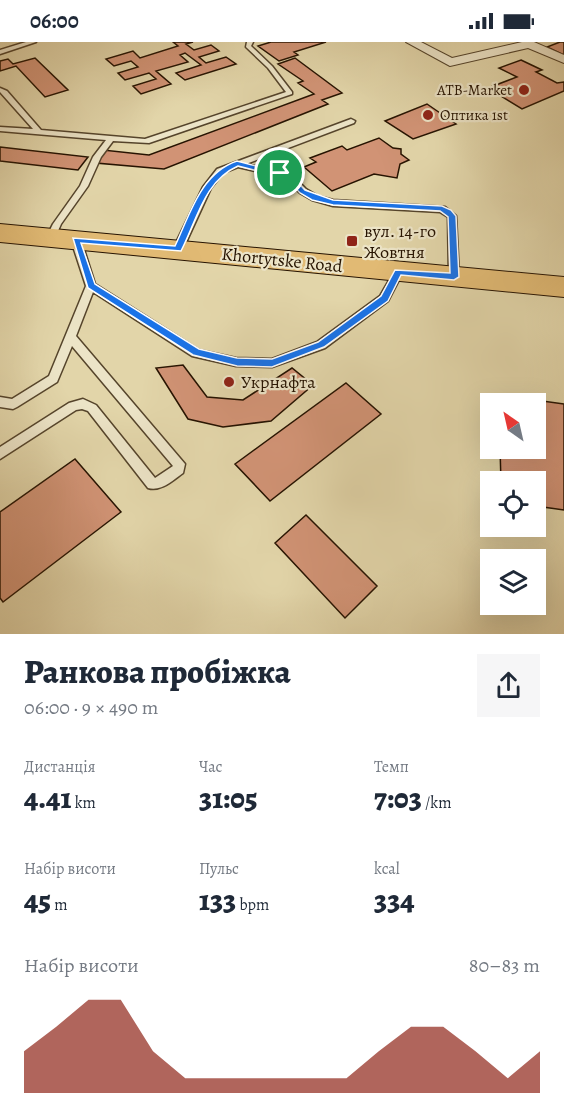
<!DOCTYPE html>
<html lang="uk">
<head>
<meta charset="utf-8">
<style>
  :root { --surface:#fff; --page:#f6f6f7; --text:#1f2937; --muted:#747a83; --accent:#8f2418 }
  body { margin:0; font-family:Alegreya,serif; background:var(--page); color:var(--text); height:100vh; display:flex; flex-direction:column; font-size:22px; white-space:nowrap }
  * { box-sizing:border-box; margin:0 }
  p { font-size:20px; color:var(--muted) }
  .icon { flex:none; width:33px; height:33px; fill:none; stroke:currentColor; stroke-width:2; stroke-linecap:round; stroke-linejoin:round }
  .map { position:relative; height:592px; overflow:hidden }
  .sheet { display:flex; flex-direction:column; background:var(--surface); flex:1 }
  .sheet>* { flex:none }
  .needle { width:39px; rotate:326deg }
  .tools { position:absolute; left:480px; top:351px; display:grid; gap:12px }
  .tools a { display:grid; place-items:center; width:66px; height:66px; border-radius:0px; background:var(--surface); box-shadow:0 6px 24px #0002; font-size:30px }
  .pin { position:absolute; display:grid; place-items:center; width:51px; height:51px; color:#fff; margin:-26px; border:3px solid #fff; border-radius:50%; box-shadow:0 2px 6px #0007 }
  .round { display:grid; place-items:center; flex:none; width:63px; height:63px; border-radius:0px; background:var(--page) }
  .summary { display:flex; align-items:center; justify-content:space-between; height:102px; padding:0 24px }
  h1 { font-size:33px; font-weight:800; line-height:45px }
  .figures { display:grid; grid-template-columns:repeat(3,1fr); gap:9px; height:102px; padding:6px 24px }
  .figures div { display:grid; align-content:center }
  .figures b { font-size:30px; font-weight:800 }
  .figures small { font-size:16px; font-weight:400 }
  .figures p { font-size:16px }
  .chart { height:168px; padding:12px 24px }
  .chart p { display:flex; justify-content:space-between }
  .chart svg { width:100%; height:108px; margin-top:6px; fill:var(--accent); opacity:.7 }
  .status { display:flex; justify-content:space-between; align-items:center; height:42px; padding:0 30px; background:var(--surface); direction:ltr }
  .status svg { height:16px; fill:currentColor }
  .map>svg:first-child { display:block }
  .building { fill:#d19375; stroke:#261301; stroke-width:1.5 }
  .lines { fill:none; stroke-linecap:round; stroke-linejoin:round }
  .lane-casing { stroke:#55442b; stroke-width:3 }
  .street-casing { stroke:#55442b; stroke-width:2 }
  .primary-casing { stroke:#261301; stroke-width:2 }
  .lane { fill:#ece4c7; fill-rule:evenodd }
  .street { fill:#ece4c7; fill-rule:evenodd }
  .primary { fill:#e1ba74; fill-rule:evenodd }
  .route { fill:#1a73e8; stroke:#fff; stroke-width:1.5; fill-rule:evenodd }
  .poi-dot { fill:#8f2418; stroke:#ece4c7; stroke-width:2 }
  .labels { text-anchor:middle; stroke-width:4.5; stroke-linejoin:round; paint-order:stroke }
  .far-poi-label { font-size:15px; fill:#261301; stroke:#ece4c7; text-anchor:end }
  .poi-label { font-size:18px; fill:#261301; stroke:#ece4c7; text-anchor:start }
  .street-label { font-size:18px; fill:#261301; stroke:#ece4c7 }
</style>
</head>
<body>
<div class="status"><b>06:00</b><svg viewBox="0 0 49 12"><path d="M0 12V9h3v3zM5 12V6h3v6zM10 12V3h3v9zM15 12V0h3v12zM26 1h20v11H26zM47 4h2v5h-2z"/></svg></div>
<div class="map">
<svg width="564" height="592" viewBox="0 0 564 592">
  <rect width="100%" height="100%" fill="#e2d5a9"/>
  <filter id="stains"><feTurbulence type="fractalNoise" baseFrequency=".00333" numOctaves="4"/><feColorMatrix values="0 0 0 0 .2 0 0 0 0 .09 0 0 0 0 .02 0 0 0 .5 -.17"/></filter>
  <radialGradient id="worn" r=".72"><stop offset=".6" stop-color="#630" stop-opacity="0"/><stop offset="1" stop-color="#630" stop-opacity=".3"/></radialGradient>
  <path class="building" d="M173,0h20l-7,2 8,6 17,-5 8,6 -20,6 7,6 20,-6 10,7 -51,16 -9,-7 25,-8 -16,-12 -5,2 8,7 -32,9 15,13 -30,10 -8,-8 23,-7 -7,-6 -24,7 -7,-7 20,-6 -7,-6 -17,5 -8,-7 27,-8 7,7 38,-12z
    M271,0h55l-32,10 4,3 -19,6 -21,-15z
    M560,0h4v13l-17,-8z
    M35,16l33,32 -23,7 -29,-31 -16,5v-10l8,-2 5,5z
    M295,16l47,35 -20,7 6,4 -164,65 -68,-6 7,-13 46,5 165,-61 -16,-11 5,-2 -25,-17z
    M521,18l21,10 -6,2 21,11 7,-1v9l-42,18 -34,-21 29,-11 -18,-9z
    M427,62l29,20 -43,15 -28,-18z
    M379,96l14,10 8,1v5l8,6 -9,4 -3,14 -23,-4 -42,17 -28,-24 12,-5 -6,-4 32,-12 5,4z
    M0,105l88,10 -10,13 -78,-9z
    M183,323l24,32 36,3 49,-32 21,17 -42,36 -48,6 -35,-8 -32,-51z
    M346,341l35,31 -111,87 -35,-37z
    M498,353l66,9v106l-28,-4v-24h-35l-1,-34h36v-44h-38z
    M75,417l46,53 -118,90 -3,-4v-86z
    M306,473l71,71 -32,32 -70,-75z"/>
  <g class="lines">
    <g class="lane-casing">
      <path id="lane" d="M26,0h10l-36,12v-4z
        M247,0h6l-2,4 21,20 20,26v2l-143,49 -36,-2 -12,16 -13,29 -27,38 -7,16h-6l-2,-2 7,-14 27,-38 13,-29 13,-17 -106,-9v-4l33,2 -33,-37v-4l7,3 34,39 104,9 141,-47 -18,-24 -22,-21z
        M351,77l4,2 -1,2 -108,41 45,10 15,15 12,7 15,4 112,7 11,9 3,61 -2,2h-6l-2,-2 -1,-60 -8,-5 -107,-6 -21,-6 -12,-7 -15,-15 -47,-11 -15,6 -12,15 -28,61 -2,2h-6l-2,-2 30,-62 14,-18z
        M76,195l5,3 14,44 104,66 37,8 36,1 45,-17 63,-46 15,-26h6l2,2 -15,29 -63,47 -53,19 -36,-1 -44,-10 -99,-64 -17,44 109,128 -2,9c-10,7 -22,19 -35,15l-60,-77 -6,-2 -6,1 -76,49v-12l69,-44 14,-4 13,6 59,73 18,-12 -101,-120 -15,36 -40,25 -4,2 -13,-2v-10l12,2 37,-23 37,-90 -15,-46z"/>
    </g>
    <g class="street-casing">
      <path id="street" d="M406,0h15l31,16 70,-16h12l30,13v8l-36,-15 -78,18z"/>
    </g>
    <g class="primary-casing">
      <path id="primary" d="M0,182l564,53v20l-564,-55z"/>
    </g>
    <use href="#lane" class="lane"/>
    <use href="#street" class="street"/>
    <use href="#primary" class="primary"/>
  </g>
  <path class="route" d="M237,119l54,14 14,15 28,10 109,6 9,4 5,6 3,61 -5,3 -53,-5 -13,26 -64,46 -52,20 -35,-1 -44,-11 -105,-67 -15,-50 102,8c15,-32 26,-73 62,-85zM238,124l48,12 14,15 12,7 21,5 107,6 8,6 2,56 -55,-3 -14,26 -63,46 -46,17 -35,-1 -38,-9 -104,-65 -14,-41 100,8c16,-31 23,-70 57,-85z"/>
  <g class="poi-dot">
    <circle cx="524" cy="48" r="6"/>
    <circle cx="428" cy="73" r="6"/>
    <rect x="346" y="193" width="12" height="12" rx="3"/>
    <circle cx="229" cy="340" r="6"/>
  </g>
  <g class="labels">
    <g class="far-poi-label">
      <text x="512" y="53">ATB-Market</text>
      <text x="440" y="78" text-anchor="start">Оптика 1st</text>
    </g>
    <g class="poi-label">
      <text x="364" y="195">вул. 14-го<tspan x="364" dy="21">Жовтня</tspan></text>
      <text x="241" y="346">Укрнафта</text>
    </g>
    <g class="street-label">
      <text transform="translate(282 218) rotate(6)" y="6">Khortytske Road</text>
    </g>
  </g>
  <rect width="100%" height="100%" filter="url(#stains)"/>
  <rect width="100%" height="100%" fill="url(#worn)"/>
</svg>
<div class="tools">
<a><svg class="needle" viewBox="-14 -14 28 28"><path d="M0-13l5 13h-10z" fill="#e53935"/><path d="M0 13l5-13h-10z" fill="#747a83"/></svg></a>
<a><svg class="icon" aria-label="locate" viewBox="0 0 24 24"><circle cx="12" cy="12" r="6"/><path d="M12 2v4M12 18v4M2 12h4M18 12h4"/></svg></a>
<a><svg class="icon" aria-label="layers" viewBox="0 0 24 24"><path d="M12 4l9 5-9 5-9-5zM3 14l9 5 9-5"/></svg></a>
</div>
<div class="pin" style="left:280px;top:131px;background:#1e9e55"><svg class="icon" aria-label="arrive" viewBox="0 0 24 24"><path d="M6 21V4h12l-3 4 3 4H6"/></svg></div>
</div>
<section class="sheet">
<div class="summary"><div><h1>Ранкова пробіжка</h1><p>06:00 · 9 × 490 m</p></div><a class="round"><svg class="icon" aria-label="share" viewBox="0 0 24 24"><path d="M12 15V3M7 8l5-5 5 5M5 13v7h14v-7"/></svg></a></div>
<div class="figures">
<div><p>Дистанція</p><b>4.41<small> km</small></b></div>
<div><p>Час</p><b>31:05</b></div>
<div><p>Темп</p><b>7:03<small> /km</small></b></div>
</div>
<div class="figures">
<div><p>Набір висоти</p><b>45<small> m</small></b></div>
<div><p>Пульс</p><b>133<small> bpm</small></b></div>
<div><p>kcal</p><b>334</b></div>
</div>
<div class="chart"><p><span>Набір висоти</span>80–83 m</p>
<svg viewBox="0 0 160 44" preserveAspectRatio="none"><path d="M0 44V27L10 17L20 6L30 6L40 27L50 38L60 38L70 38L80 38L90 38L100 38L110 27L120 17L130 17L140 27L150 38L160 27V44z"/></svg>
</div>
</section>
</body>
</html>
